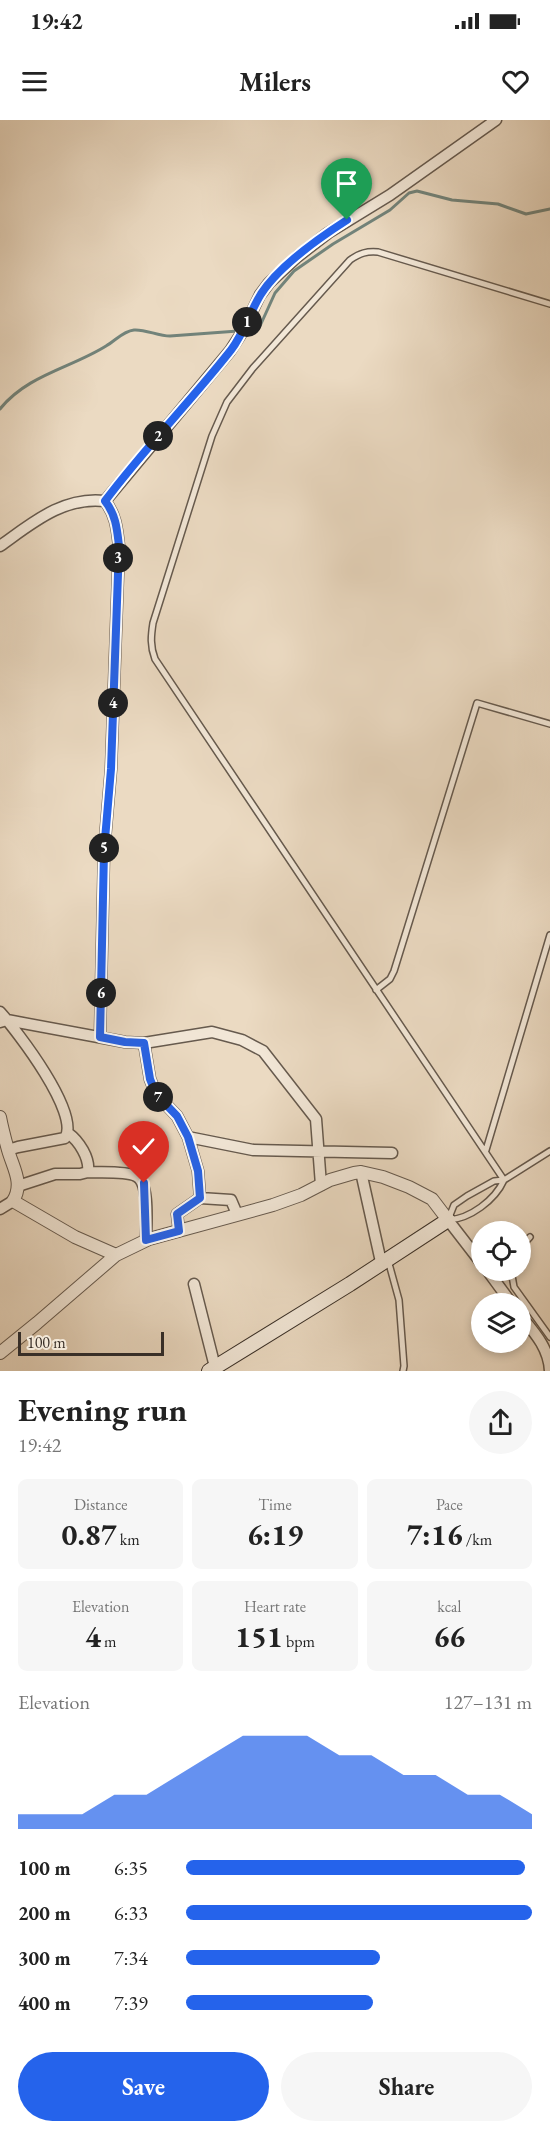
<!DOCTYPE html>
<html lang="en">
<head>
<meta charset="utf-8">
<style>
  :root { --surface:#fff; --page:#f6f6f6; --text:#222; --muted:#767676; --accent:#2563eb }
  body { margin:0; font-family:"EB Garamond",serif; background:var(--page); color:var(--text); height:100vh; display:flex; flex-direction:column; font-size:22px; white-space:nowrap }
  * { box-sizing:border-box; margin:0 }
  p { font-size:20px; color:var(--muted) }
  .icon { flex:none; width:33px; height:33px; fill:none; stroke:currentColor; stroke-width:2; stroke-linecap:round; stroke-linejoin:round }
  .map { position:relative; height:1251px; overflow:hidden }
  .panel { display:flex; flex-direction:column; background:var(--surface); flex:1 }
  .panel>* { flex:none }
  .controls { position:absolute; left:471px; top:1101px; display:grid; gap:12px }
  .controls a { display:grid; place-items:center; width:60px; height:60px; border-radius:50%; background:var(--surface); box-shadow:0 3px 9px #0003; font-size:30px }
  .scale { position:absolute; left:18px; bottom:15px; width:146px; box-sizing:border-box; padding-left:6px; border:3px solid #392f27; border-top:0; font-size:16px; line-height:21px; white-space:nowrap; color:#392f27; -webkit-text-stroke:4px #f2e7d7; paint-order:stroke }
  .pin { position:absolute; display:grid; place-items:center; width:51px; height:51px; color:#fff; margin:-62px -26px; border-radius:50% 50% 50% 0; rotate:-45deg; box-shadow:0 0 6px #0007 }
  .pin .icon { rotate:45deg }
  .km { position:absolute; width:30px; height:30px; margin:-15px; border-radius:50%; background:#222; color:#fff; font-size:16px; line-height:30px; text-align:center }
  .round { display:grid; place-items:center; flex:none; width:63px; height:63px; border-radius:32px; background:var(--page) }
  .headline { display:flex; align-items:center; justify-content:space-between; height:102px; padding:0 18px }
  h1 { font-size:33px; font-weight:700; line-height:45px }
  .stats { display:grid; grid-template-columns:repeat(3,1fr); gap:9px; height:102px; padding:6px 18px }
  .stats div { display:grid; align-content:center; border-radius:9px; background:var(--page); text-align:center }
  .stats b { font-size:30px; font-weight:700 }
  .stats small { font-size:16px; font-weight:400 }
  .stats p { font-size:16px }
  .chart { height:168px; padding:12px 18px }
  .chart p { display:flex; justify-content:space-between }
  .chart svg { width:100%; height:108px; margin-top:6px; fill:var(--accent); opacity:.7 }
  .primary-button { display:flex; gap:12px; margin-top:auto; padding:12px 18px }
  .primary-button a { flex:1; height:69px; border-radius:36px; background:var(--accent); color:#fff; font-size:24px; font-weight:700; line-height:69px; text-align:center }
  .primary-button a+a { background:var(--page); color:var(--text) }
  ul { padding:0 18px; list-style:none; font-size:20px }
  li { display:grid; grid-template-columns:96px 72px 1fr; align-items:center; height:45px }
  li i { height:15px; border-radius:8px; background:var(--accent) }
  .status { display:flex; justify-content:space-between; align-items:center; height:42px; padding:0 30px; background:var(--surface); direction:ltr }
  .status svg { height:16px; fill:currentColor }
  header { display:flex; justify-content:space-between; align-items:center; height:78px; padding:0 18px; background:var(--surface); font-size:27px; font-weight:700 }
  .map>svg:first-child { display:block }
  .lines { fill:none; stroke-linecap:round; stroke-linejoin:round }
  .stream { stroke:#72837a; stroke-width:3 }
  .service-casing { stroke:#665a4e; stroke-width:8 }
  .minor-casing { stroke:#665a4e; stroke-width:13 }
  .tertiary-casing { stroke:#665a4e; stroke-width:14 }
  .secondary-casing { stroke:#392f27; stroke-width:16 }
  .service { stroke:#f2e7d7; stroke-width:5 }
  .minor { stroke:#f2e7d7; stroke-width:10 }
  .tertiary { stroke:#f2e7d7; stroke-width:12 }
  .secondary { stroke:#f2e7d7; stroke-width:14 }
  .route-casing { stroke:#fff; stroke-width:12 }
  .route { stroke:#2563eb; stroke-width:8 }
</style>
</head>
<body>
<div class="status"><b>19:42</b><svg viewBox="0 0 49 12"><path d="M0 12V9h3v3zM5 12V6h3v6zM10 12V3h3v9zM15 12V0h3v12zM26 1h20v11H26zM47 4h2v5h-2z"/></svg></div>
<header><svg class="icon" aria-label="menu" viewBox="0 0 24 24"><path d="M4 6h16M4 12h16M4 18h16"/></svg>Milers<svg class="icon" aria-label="heart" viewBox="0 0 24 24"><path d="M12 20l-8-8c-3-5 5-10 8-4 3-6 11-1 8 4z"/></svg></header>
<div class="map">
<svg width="550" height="1251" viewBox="0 0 550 1251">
  <rect width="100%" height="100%" fill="#ebdac2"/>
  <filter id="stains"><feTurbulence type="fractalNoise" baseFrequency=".00333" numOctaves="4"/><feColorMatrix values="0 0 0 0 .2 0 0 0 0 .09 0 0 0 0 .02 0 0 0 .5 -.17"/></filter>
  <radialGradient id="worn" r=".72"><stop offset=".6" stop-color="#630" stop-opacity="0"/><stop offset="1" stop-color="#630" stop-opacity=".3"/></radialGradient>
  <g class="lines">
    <path class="stream" d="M245,210l15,-4 15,-33 19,-22 39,-27 57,-34 19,-17 8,-2 35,9 46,4 28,10 24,-5
      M0,289c27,-34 71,-41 106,-63 9,-5 17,-15 28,-16 11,-1 24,6 36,6l68,-5"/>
    <g class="service-casing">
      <path id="service" d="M376,870l14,-11 4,-8 83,-268 73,21
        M486,1030l64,-215
        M504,1060l-349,-521c-5,-13 -4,-23 -2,-36l59,-187 15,-34 26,-34 97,-108c10,-7 17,-9 28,-8l172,52
        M504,1060c-9,20 -34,39 -56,40l6,-15 13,-9 27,-15 10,-1 46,-29
        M520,1128l10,-11
        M388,1140l11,40 5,66 -1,5
        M511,1150l3,17 36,50"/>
    </g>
    <g class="minor-casing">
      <path id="minor" d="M105,381l125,-150 11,-17 19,-39 9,-12 28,-26 31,-24 62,-38 106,-75
        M0,426c31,-22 63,-50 105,-45 11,14 12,28 14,45l-8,223 -7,82 -4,186
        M0,892c17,19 81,102 65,126l-47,9 -10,3
        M0,902l7,-2 118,22 19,1 68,-11 30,8 21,11 53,68 5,66
        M144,923l6,36 6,15 21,22 11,21 10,34 2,27 -23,16 2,17
        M188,1017l65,13 139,3
        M88,1052c13,1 37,-1 48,4 14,6 10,50 10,64
        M361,1052l20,90
        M18,1066l37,-12h25l8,-2c2,-14 -9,-31 -20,-39
        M200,1078l31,2 6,14
        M0,1089l13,-8
        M448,1100l34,44
        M487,1150l25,34
        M194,1164l21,83
        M520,1195c14,17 29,33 30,56"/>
    </g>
    <g class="tertiary-casing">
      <path id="tertiary" d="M0,997c2,11 5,22 8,33 5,18 16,33 5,51l62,36 41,18
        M0,1233l37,-30 79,-68 33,-16 124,-34 28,-10 29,-15 24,-7 7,-1 22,5 26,10 23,12 16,21"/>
    </g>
    <g class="secondary-casing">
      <path id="secondary" d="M209,1251l141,-87 98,-64"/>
    </g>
    <use href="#service" class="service"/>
    <use href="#minor" class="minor"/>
    <use href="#tertiary" class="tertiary"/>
    <use href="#secondary" class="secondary"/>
  </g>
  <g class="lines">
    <g class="route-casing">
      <path id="route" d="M144,1063l2,57 33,-9 -2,-17 23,-16 -2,-27 -10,-34 -11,-21 -21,-22 -6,-15 -6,-36 -19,-1 -25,-5 4,-186 7,-82 8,-223c-2,-17 -3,-31 -14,-45 39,-52 85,-99 126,-151 13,-17 19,-38 30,-56 18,-28 58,-56 86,-74"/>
    </g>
    <use href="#route" class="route"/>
  </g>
  <rect width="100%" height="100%" filter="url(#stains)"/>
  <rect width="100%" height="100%" fill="url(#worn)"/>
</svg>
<div class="controls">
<a><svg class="icon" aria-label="locate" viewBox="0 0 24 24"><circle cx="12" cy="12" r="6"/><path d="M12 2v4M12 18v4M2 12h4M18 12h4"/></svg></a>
<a><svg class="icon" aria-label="layers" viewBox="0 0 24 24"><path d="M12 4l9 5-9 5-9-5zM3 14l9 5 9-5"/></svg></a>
</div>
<div class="scale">100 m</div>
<div class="pin" style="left:347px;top:100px;background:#1e9e55"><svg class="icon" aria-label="arrive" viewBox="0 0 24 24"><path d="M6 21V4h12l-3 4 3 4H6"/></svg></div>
<div class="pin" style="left:144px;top:1063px;background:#d93025"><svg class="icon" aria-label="check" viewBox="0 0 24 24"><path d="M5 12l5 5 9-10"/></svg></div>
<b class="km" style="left:247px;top:202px">1</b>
<b class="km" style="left:158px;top:316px">2</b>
<b class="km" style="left:118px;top:438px">3</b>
<b class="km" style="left:113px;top:583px">4</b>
<b class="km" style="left:104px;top:728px">5</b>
<b class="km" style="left:101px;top:873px">6</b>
<b class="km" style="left:158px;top:977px">7</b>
</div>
<section class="panel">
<div class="headline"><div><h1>Evening run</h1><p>19:42</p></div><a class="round"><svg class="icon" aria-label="share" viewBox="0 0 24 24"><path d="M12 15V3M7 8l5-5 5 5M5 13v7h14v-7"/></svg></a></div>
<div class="stats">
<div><p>Distance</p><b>0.87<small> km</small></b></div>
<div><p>Time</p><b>6:19</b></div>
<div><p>Pace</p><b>7:16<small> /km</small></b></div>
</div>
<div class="stats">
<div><p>Elevation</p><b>4<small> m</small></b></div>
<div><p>Heart rate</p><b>151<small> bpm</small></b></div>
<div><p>kcal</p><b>66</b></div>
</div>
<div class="chart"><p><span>Elevation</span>127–131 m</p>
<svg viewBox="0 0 160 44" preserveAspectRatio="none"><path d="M0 44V38L10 38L20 38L30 30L40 30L50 22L60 14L70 6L80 6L90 6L100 14L110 14L120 22L130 22L140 30L150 30L160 38V44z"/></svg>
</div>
<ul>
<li><b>100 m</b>6:35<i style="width:98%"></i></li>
<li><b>200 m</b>6:33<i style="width:100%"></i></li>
<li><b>300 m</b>7:34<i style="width:56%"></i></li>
<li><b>400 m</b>7:39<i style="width:54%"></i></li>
</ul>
<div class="primary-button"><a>Save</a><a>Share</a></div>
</section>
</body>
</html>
